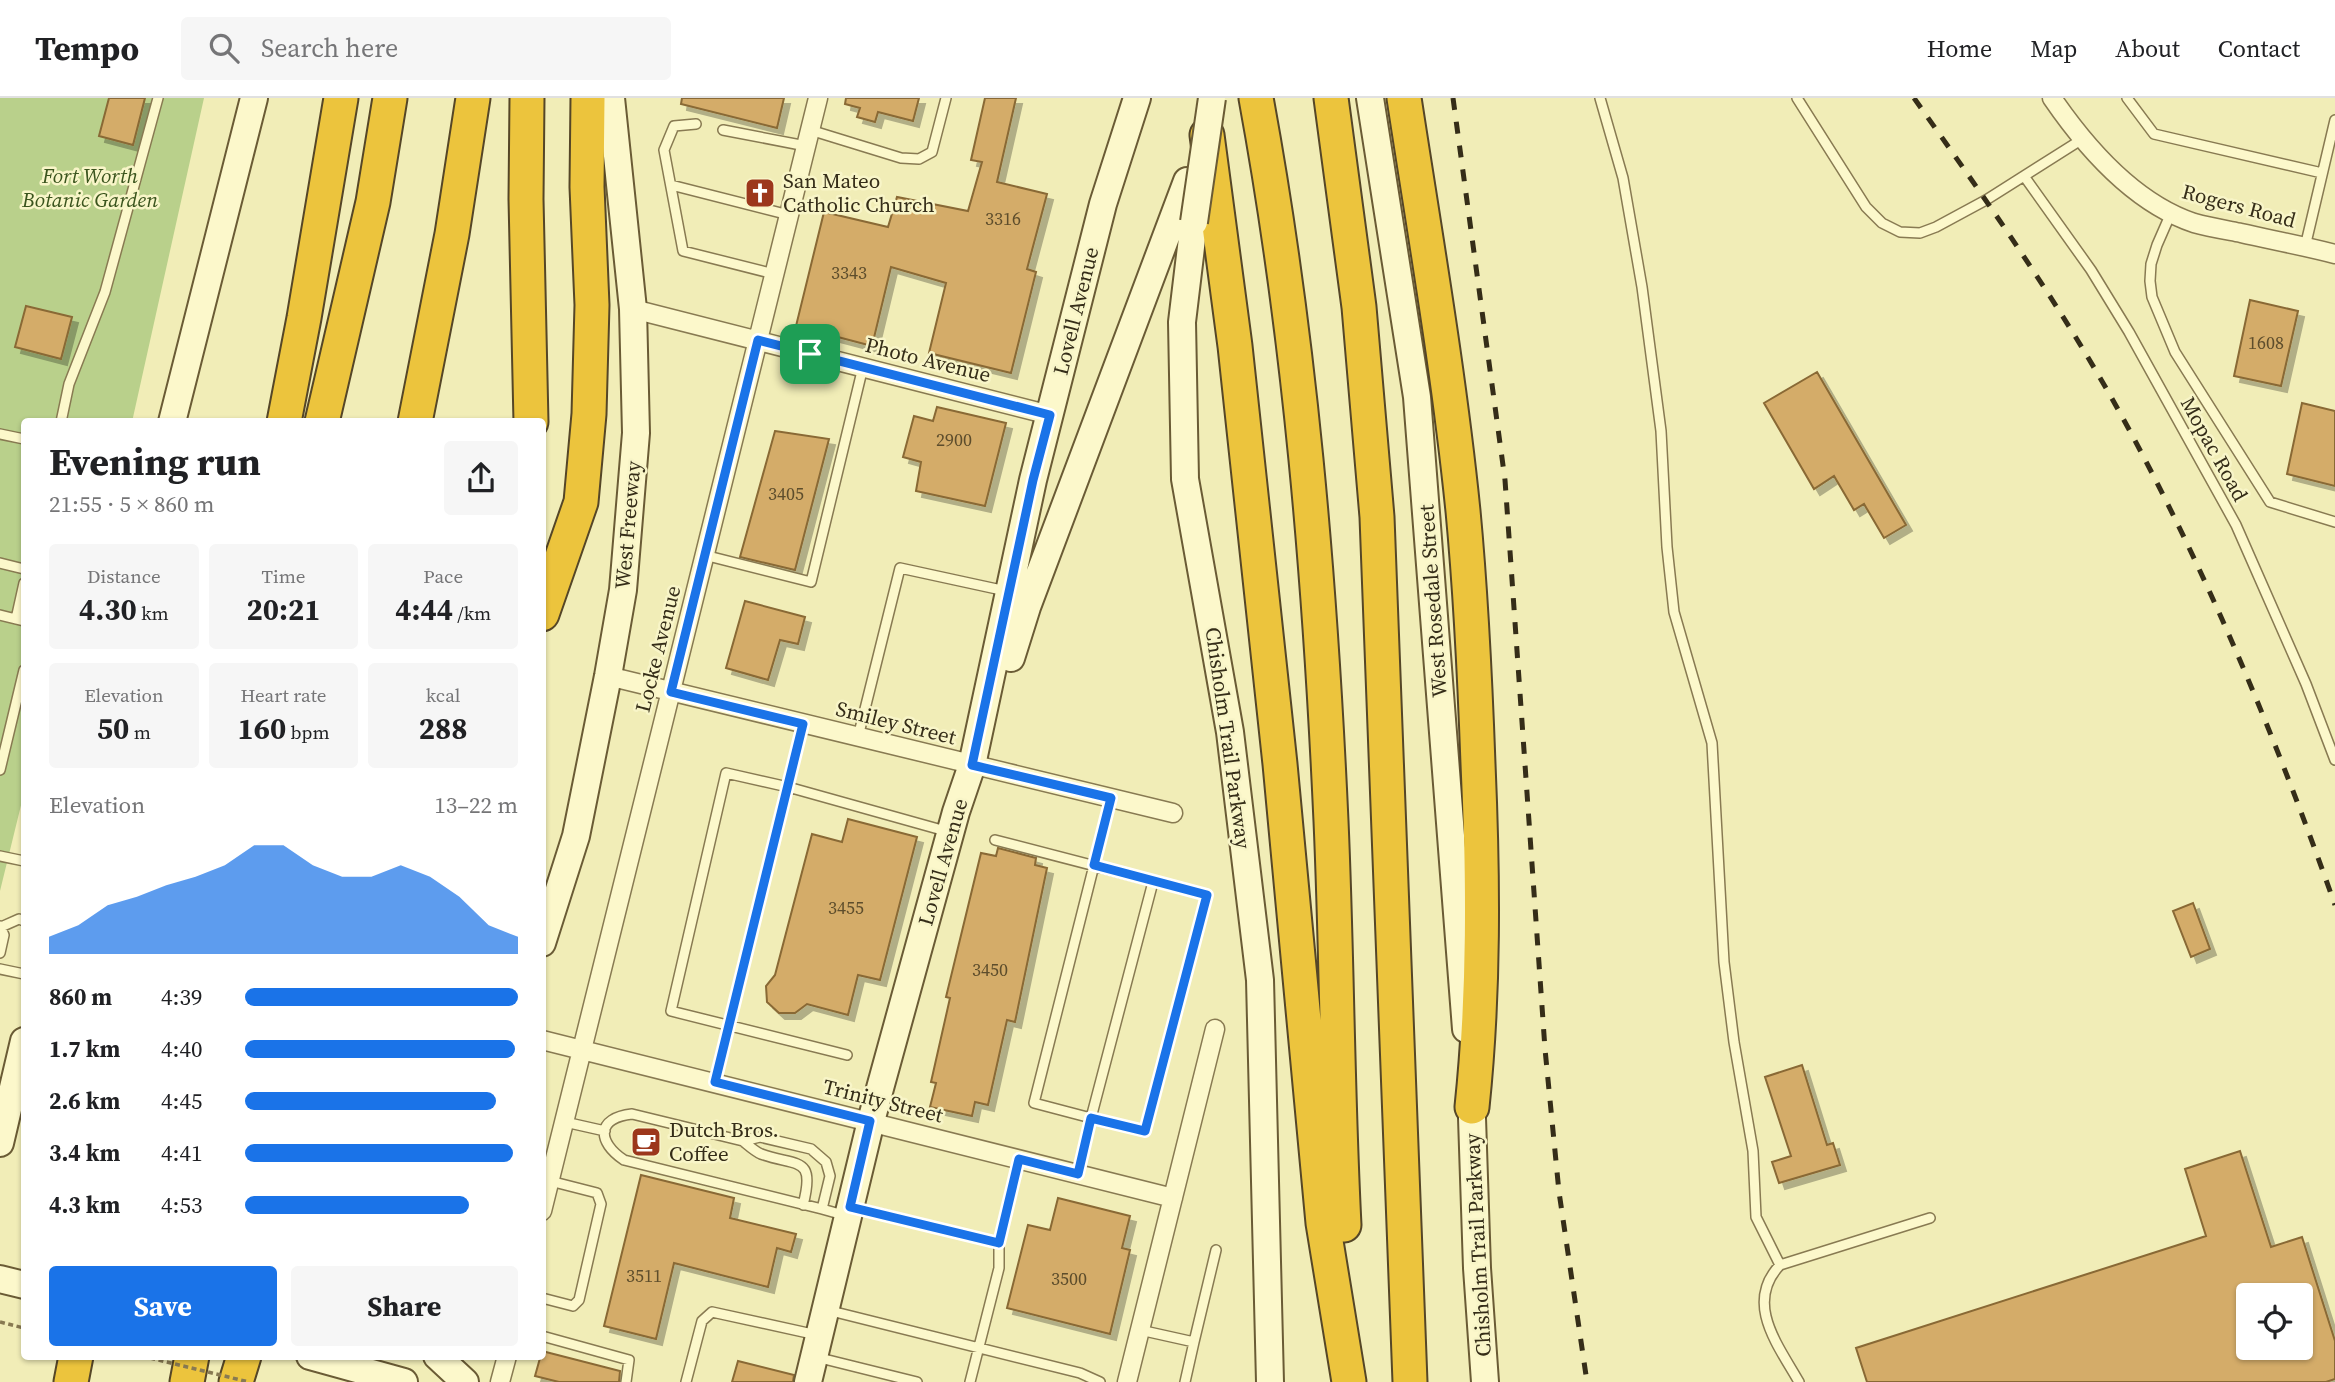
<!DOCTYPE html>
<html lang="en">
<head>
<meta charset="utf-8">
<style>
  :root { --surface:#fff; --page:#f6f6f6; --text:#202124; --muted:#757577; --line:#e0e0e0; --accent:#1a73e8 }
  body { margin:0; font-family:"Source Serif 4",serif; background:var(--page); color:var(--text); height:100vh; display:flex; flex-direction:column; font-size:26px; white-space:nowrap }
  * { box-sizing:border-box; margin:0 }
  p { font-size:23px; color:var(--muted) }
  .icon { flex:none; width:38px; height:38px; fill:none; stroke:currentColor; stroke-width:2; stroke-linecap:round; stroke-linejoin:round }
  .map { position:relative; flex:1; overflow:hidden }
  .drawer { position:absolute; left:21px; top:320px; width:525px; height:942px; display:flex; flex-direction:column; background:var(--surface); border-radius:7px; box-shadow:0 2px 5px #0004 }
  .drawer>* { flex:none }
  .controls { position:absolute; left:2236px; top:1185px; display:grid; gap:14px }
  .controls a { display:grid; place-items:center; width:77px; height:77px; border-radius:7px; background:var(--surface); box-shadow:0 2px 5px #0004; font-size:35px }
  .pin { position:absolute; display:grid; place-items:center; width:60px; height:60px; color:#fff; margin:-30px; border-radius:14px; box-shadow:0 4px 10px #0006 }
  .round { display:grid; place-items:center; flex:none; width:74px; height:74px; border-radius:7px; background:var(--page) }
  .headline { display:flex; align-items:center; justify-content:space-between; height:119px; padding:0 28px }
  h1 { font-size:38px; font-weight:700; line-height:52px }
  .metrics { display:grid; grid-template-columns:repeat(3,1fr); gap:10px; height:119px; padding:7px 28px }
  .metrics div { display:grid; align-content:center; border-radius:7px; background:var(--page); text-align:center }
  .metrics b { font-size:30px; font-weight:700 }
  .metrics small { font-size:19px; font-weight:400 }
  .metrics p { font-size:19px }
  .chart { height:196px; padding:14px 28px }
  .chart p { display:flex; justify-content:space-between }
  .chart svg { width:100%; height:126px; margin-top:7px; fill:var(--accent); opacity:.7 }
  .primary-button { display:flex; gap:14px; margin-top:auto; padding:14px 28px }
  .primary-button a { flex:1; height:80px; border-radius:7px; background:var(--accent); color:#fff; font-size:28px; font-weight:700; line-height:80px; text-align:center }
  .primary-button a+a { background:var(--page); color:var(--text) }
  ul { padding:0 28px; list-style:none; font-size:23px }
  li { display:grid; grid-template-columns:112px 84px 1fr; align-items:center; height:52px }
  li i { height:18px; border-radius:9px; background:var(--accent) }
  header { display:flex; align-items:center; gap:42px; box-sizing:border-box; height:98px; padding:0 35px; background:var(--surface); border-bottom:2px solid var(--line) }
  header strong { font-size:33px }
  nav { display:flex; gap:38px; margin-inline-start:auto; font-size:24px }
  .search { width:490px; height:63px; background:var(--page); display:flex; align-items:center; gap:18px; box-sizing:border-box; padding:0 24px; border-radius:7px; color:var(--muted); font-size:26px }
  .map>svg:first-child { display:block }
  .green { fill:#b9d08b }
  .building { fill:#d4ac69; stroke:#896935; stroke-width:2; fill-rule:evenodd; filter:url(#shadow) }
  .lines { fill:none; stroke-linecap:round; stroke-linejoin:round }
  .lane-casing { stroke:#887a52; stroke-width:12 }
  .street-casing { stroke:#887a52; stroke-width:21 }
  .secondary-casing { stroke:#6a5b35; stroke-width:30 }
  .highway-casing { stroke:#554627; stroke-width:37 }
  .path { stroke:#887a52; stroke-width:3.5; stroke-dasharray:5 3.5; stroke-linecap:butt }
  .lane { stroke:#fcf8cb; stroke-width:9 }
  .street { stroke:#fcf8cb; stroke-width:18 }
  .secondary { stroke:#fcf8cb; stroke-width:26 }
  .highway { stroke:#ecc43d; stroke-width:33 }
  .rail { stroke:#352d18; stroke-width:5; stroke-dasharray:12 12; stroke-linecap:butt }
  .secondary-bridge-casing { stroke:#6a5b35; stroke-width:30; stroke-linecap:butt }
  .path-bridge { stroke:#887a52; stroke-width:3.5; stroke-dasharray:5 3.5; stroke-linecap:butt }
  .secondary-bridge { stroke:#fcf8cb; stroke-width:26 }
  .route-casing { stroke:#fff; stroke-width:14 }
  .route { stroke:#1a73e8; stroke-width:9 }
  .labels { text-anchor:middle; stroke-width:5; stroke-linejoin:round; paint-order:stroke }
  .number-label { font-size:18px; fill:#5d4d2c }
  .park-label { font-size:21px; font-style:italic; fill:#3a541d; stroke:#f8f5c8 }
  .poi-label { font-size:21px; fill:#352d18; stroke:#f8f5c8; text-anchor:start }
  .street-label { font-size:21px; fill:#352d18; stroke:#f8f5c8 }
</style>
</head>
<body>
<header>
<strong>Tempo</strong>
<div class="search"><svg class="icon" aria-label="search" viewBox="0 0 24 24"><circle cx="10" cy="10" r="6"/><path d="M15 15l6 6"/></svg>Search here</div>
<nav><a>Home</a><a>Map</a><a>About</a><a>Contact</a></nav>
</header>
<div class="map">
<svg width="2335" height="1284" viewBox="0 0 2335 1284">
  <defs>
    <filter id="shadow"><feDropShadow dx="6" dy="6" stdDeviation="0" flood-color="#0004"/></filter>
  </defs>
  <rect width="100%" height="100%" fill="#f1edb7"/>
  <path class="green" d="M0,0h204l-72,324h-108v371l-24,98z"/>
  <path class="building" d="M109,0h36l-12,47 -34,-9z
    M682,0h102l-7,30 -96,-24z
    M846,0h73l-6,23 -35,-9 -3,10 -18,-5 3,-9 -15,-4z
    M985,0h31l-19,84 50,12 -20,75 9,3 -25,101 -82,-20 17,-70 -55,-16 -19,79 -76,-20 28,-114 64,15 9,-30 71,14 14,-49 -11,-2z
    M2250,202l48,11 -17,75 -47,-10z
    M26,208l46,11 -11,42 -46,-12z
    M1817,274l89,153 -22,13 -20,-34 -10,6 -20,-34 -20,13 -50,-86z
    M2302,305l33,8v75l-48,-12z
    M937,309l69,16 -21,83 -69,-15 5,-29 -18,-5 11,-41 19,5z
    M775,333l54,8 -34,131 -55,-13z
    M745,503l60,16 -7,27 -18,-4 -12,40 -42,-12z
    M848,721l69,18 -37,143 -22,-5 -10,40 -41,-11 -12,9h-16l-12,-11 -1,-16 9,-11 37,-141 30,8z
    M998,750l38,10 -1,7 12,3 -32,154 -8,-2 -19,85 -13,-3 -3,14 -42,-9 6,-24 -5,-1 19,-84 -4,-1 35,-144 15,3z
    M2193,805l17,46 -19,8 -18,-46z
    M1802,967l25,80 6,-2 7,22 -61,18 -7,-21 19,-6 -26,-79z
    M2240,1053l31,96 31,-10 33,104v38l-9,3h-459l-11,-34 350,-112 -21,-67zM2249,1197h52v53h-52z
    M641,1077l93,23 -4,20 66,16 -5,18 -14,-4 -9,39 -94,-24 -18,76 -52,-13z
    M1058,1100l72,18 -8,32 8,2 -20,84 -103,-26 21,-83 22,5z
    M542,1253l78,20 -1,11h-60l-24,-6z
    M738,1263l56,14 -1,7h-61z"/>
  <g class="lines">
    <g class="lane-casing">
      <path id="lane" d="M1600,0l23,80 19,109 19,144 6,116 7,65 38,131 12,219 10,80 19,109 3,66 24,48
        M1797,0l69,109 16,16 18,9 20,1 16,-6 50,-27 98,-62
        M2127,0l27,36 168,39
        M696,26l-22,2 -10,24 19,101 91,23
        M723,32l83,16
        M810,32l91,28 18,1 13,-7 14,-54
        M2024,78l67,94 38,62 107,193 70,159 29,76
        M671,87l118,30
        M2171,115l-14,32 -6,19 -1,17 2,16 23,55 95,150 65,20
        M2305,149l30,-127
        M61,324l8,-38 36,-92 53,-194
        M0,336l24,5
        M704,457l107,27 52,-215
        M0,465l24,6
        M0,517l24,6
        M16,521l8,-36
        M858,639l42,-169 106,23
        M0,672l24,-100
        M995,742l212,55 -62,236 -54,-13 62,-236
        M0,758l24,5
        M0,828l4,9 -4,18
        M1,829l18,-8 5,2
        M0,871l24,5
        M847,957l-176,-44 55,-238 62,14 161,45
        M715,984l88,-358
        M632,1016l111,27 17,-4 51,12 15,13 4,14 -8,33 -198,-49c-27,-18 -28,-42 8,-46z
        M565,1024l40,9
        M743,1043c5,4 11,10 18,13 36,13 55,1 42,51
        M1078,1076l13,-56 -57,-15 77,-305
        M852,1109l147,36 20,-84
        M822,1111l25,7
        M542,1200l31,8 6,-6 22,-96 -4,-11 -47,-12
        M827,1212l253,63 20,9
        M1140,1232l54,12 -9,40
        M542,1238l87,24 -3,22
        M1194,1244l22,-92
        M816,1259l101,25
        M686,1284l16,-61 10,-9 105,23
        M970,1284l29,-114v-25
        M1799,1284c-21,-37 -55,-79 -19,-117l150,-47"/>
    </g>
    <g class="street-casing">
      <path id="street" d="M2052,0c35,51 82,105 142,125 15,4 32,7 47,10 31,7 63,13 94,21
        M633,211l417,106
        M608,578l565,137
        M542,942l631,158
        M542,1113l276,-1113
        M500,1284l7,-26
        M1127,1284l88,-353"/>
    </g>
    <g class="secondary-casing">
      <path id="secondary" d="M1370,0l47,299 49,632
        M1194,124l-12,100 3,157 45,253 30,248 10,402
        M172,324l82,-324
        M1011,560l16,-51 160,-426
        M542,845l34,-107 32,-160 15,-86 13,-157 -3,-124 -22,-211
        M1471,990l6,180 8,114
        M0,1045l24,-102
        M0,1181l24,6
        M310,1258l94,26
        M437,1258l28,26
        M808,1284l63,-261 85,-309 16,-47 61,-285 70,-276 34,-106"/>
    </g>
    <g class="highway-casing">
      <path id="highway" d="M527,0l-1,101 5,223
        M1256,0c44,239 64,481 75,723 6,135 6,269 13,404
        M1331,0l28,209 18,210 33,865
        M1404,0c21,137 45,275 59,413 8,84 12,169 15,253 5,114 6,229 -6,343
        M1207,37l28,211 45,418 43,459 26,159
        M284,324l20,-104 37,-220
        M322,324l51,-220 17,-104
        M415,324l37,-188 21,-136
        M542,516l39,-112 8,-88 3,-109 -5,-118 1,-89
        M71,1284l5,-26
        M187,1284l5,-26
        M236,1284l8,-26"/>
    </g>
    <path class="path" d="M0,1224l24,6"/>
    <use href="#lane" class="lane"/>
    <use href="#street" class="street"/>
    <use href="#secondary" class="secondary"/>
    <use href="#highway" class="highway"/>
    <path class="rail" d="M1453,0l52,382 40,569 14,143 28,190
      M1914,0c77,109 155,219 218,337 81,151 146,309 203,470"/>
    <g class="secondary-bridge-casing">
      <path id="secondary-bridge" d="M1194,124l18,-124"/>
    </g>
    <path class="path-bridge" d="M142,1258l107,26"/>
    <use href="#secondary-bridge" class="secondary-bridge"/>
  </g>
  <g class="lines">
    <g class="route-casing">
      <path id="route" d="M758,242l292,75 -17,65 -61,285 139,33 -17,67 113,30 -62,236 -54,-13 -13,56 -59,-15 -20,84 -149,-36 20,-86 -155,-39 88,-358 -132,-32z"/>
    </g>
    <use href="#route" class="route"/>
  </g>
  <defs>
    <g id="church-square" transform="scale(1.575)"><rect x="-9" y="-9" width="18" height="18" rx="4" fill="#9c371c" stroke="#f8f5c8"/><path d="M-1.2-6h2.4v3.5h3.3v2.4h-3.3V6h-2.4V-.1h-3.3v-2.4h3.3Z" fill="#fff"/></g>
    <g id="cafe-square" transform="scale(1.575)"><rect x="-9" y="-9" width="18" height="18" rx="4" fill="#9c371c" stroke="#f8f5c8"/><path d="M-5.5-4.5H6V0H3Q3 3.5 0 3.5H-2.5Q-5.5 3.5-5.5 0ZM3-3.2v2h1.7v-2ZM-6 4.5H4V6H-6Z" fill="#fff"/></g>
  </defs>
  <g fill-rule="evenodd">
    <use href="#church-square" x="760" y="95"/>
    <use href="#cafe-square" x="646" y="1044"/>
  </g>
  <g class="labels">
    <g class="number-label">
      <text x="1003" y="127">3316</text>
      <text x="849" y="181">3343</text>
      <text x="2266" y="251">1608</text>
      <text x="954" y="348">2900</text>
      <text x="786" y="402">3405</text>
      <text x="846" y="816">3455</text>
      <text x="990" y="878">3450</text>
      <text x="644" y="1184">3511</text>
      <text x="1069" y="1187">3500</text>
    </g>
    <g class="park-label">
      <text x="90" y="85">Fort Worth<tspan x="90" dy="24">Botanic Garden</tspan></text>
    </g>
    <g class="poi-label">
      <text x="783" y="90">San Mateo<tspan x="783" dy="24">Catholic Church</tspan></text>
      <text x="669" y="1039">Dutch Bros.<tspan x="669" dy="24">Coffee</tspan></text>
    </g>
    <g class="street-label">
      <text transform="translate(2239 108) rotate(15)" y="7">Rogers Road</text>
      <text transform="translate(1076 213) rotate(-76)" y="7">Lovell Avenue</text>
      <text transform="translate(928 262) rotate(14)" y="7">Photo Avenue</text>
      <text transform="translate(2214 351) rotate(61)" y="7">Mopac Road</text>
      <text transform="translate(628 427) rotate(-85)" y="7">West Freeway</text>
      <text transform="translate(1433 503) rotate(-94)" y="7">West Rosedale Street</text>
      <text transform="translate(658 551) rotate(-76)" y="7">Locke Avenue</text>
      <text transform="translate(896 625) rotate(14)" y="7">Smiley Street</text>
      <text transform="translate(1228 640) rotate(82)" y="7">Chisholm Trail Parkway</text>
      <text transform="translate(943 764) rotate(-74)" y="7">Lovell Avenue</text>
      <text transform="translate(883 1003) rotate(14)" y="7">Trinity Street</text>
      <text transform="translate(1478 1147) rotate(-93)" y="7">Chisholm Trail Parkway</text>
    </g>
  </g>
</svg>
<div class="controls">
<a><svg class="icon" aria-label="locate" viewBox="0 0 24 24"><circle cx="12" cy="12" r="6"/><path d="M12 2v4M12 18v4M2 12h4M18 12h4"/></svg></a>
</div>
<div class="pin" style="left:810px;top:256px;background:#1e9e55"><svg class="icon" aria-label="arrive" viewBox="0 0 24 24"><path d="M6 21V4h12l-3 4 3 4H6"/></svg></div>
<section class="drawer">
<div class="headline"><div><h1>Evening run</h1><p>21:55 · 5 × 860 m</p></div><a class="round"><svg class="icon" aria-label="share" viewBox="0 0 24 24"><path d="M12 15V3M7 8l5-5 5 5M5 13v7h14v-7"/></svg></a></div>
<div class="metrics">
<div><p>Distance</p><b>4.30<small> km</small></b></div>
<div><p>Time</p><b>20:21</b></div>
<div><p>Pace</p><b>4:44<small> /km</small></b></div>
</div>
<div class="metrics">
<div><p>Elevation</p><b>50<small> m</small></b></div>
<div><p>Heart rate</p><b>160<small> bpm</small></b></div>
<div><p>kcal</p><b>288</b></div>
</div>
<div class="chart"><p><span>Elevation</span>13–22 m</p>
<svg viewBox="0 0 160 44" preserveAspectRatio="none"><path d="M0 44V38L10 34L20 27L30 24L40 20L50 17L60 13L70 6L80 6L90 13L100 17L110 17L120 13L130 17L140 24L150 34L160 38V44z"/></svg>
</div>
<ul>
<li><b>860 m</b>4:39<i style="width:100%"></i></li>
<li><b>1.7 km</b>4:40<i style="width:99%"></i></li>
<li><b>2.6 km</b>4:45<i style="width:92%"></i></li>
<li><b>3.4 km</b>4:41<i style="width:98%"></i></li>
<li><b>4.3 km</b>4:53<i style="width:82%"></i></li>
</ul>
<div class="primary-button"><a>Save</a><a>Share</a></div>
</section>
</div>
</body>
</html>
